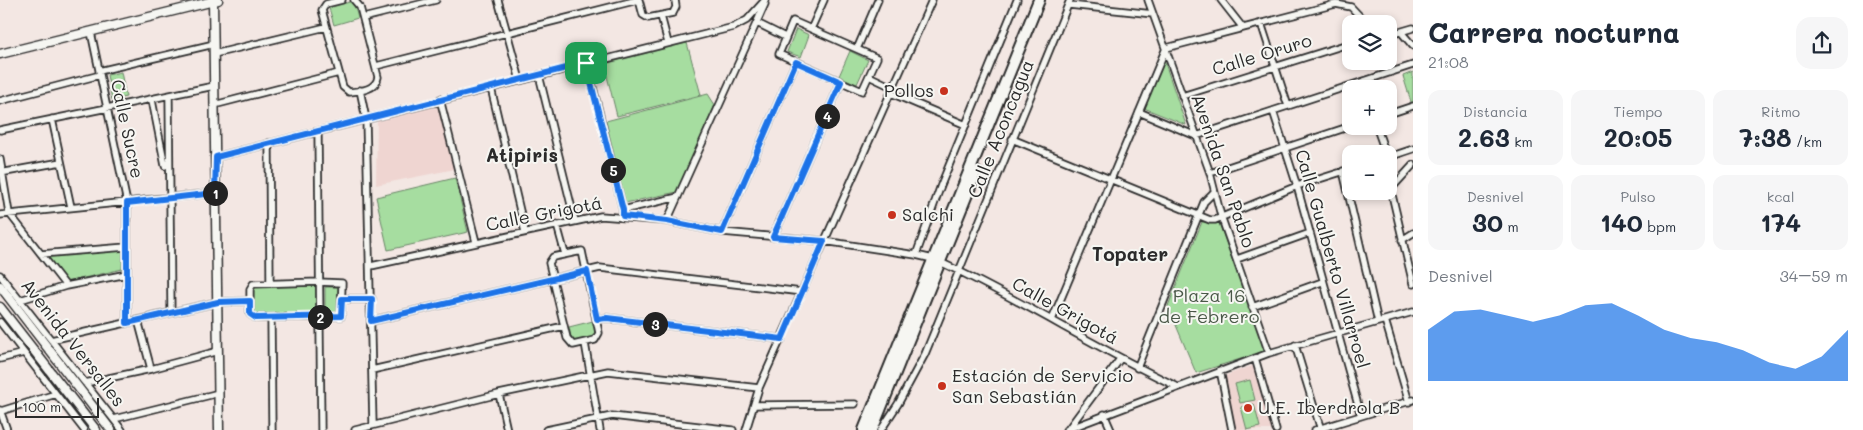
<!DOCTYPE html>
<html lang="es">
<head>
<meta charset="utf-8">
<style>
  :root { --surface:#fff; --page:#f6f6f7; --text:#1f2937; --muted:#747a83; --accent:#1a73e8 }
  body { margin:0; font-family:Mali,sans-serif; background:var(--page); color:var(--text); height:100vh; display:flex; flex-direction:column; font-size:19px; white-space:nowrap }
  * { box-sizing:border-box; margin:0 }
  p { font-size:16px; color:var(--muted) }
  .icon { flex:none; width:28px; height:28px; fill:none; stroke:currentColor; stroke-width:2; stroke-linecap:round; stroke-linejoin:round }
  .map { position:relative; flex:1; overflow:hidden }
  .sheet { display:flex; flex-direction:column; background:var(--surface); width:450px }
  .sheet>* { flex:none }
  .tools { position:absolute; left:1342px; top:15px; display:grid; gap:10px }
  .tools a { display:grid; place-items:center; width:55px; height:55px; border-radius:10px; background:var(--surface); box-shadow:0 2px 8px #0003; font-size:25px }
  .scale { position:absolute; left:15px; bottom:12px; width:84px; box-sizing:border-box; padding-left:5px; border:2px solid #2b2b2b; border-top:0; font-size:14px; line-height:18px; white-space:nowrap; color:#2b2b2b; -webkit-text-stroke:4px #f6f6f2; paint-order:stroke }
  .pin { position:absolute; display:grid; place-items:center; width:42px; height:42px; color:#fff; margin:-21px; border-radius:10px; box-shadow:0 2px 8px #0006 }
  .km { position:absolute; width:25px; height:25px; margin:-12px; border-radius:50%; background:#222; color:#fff; font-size:14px; line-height:25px; text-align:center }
  .round { display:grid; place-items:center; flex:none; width:52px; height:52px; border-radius:15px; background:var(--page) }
  .overview { display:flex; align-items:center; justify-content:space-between; height:85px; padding:0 15px }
  h1 { font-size:28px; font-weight:800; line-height:38px }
  .figures { display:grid; grid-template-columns:repeat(3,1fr); gap:8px; height:85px; padding:5px 15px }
  .figures div { display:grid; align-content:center; border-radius:12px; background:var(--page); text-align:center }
  .figures b { font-size:25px; font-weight:800 }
  .figures small { font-size:14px; font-weight:400 }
  .figures p { font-size:14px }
  .chart { height:140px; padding:10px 15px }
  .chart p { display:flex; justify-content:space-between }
  .chart svg { width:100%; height:90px; margin-top:5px; fill:var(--accent); opacity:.7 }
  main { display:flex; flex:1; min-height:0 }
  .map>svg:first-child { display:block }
  .built { fill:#efd5d1 }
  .green { fill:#a6dda0; stroke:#688466 }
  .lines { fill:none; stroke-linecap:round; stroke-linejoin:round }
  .street-casing { stroke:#2b2b2b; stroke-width:9 }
  .secondary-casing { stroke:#2b2b2b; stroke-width:11 }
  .highway-casing { stroke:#2b2b2b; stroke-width:14 }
  .street { stroke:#f6f6f2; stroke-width:5.5 }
  .secondary { stroke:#f6f6f2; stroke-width:8 }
  .highway { stroke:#f6f6f2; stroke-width:10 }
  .route-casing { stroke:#fff; stroke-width:10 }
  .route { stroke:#1a73e8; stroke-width:6 }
  .poi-dot { fill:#c8321e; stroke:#f6f6f2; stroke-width:2 }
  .labels { text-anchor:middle; stroke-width:4; stroke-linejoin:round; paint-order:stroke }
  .street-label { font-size:18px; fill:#2b2b2b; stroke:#f6f6f2 }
  .poi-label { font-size:18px; fill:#2b2b2b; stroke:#f6f6f2; text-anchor:start }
  .park-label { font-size:18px; fill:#4a5848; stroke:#f6f6f2 }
  .neighbourhood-label { font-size:19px; font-weight:bold; fill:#2b2b2b; stroke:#f6f6f2 }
</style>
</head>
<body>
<main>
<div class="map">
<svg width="1413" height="430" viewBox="0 0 1413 430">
  <rect width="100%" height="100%" fill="#f3e7e3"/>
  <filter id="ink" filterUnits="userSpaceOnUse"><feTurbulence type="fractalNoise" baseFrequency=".02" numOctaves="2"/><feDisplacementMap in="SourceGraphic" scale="10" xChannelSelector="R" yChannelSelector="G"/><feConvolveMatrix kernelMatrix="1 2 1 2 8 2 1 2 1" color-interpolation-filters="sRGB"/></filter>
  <g filter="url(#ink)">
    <path class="built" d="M438,104l17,65 -79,16 1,-66z
      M1252,366l4,2 18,62h-38l-11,-52 2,-3z"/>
    <path class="green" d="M353,1l5,17 -24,7 -5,-17z
      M796,29l13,6 -8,22 -14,-5z
      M687,43l14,52 -84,21 -13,-52z
      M850,51l18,9 -11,24 -18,-8z
      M1164,60l22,65 -42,-17z
      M121,72l5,25 -14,3 -5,-25z
      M1413,72v33h-1l-9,-29z
      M708,94l7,11 -38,87 -52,11 -19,-82z
      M455,178l13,54 -80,18 -12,-53z
      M1202,222l17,1 47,128 -70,22 -28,-67z
      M123,249l-1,20 -55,13 -20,-26z
      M254,286h62l1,29h-62c-5,-7 -4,-22 -1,-29z
      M325,287h16v26h-16z
      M593,321l3,15 -24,6 -3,-15z
      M1250,380l5,20 -15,3 -5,-19z
      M1254,404l6,23 -13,3 -6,-23z"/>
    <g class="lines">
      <g class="street-casing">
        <path id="street" d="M342,0l-16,4 -4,6 21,77 6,5c12,-1 27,-2 29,-15l-18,-70 -6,-7
          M498,0l22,80
          M639,0l4,15 5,3 25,-5 3,-6 -1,-7
          M1148,0l62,173 11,43 48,137
          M1221,0l22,28
          M1069,5l84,9
          M661,16l7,27
          M363,18l73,-18
          M793,21l84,37 -15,33 -83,-37z
          M757,23l28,14
          M1261,23l27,83
          M811,29l13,-29
          M91,32l36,171v120
          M1401,32l12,14
          M1389,35l24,-7
          M857,49l21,-49
          M214,54l112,-27
          M587,63l36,147v6
          M376,66l262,-66
          M99,71l115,-27
          M539,75l36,146
          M869,76l25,12
          M491,88l34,144
          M360,90l6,29 7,306
          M891,93l75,32
          M169,96l2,216
          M1182,96l169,-53
          M440,99l36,143
          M152,100l13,66
          M0,101l100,-26
          M214,105l125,-32
          M1273,111l24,75 64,230
          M1139,112l57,24 217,-71
          M1389,114l24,-8
          M52,119l19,88
          M1376,126l10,28
          M0,130l214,-44
          M318,132l3,298
          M1012,139l198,81h5l82,-34 54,-17
          M269,143l1,140
          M216,157l518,-130 13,-7 18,-20
          M1389,157l24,-8
          M0,159l9,54
          M1343,171l35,151
          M0,173l61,-11
          M1210,173l141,-47
          M1389,182l24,102
          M1391,189l22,-24
          M623,210l55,-13
          M9,213l57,73
          M0,215l215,-22
          M667,221l98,-217
          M557,225l8,29
          M722,232l74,-170
          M773,237l68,-155
          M1402,240l11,-7
          M582,251l17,82 -4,7 -22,5 -6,-7 -18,-75 4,-6z
          M41,254l85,-7
          M916,255l25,-70 76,-185
          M1237,259l73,-26
          M940,262c80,37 156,86 236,124
          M371,266l230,-50 66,5 55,11 102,9 92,14 17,4
          M0,275l122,155
          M319,282l23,1 -1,33 -85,2 -6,-4v-25l3,-5z
          M342,299h30
          M20,300l46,-14 61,-12
          M1252,307l70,-25
          M271,318l1,112
          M597,319l10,-1 175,21
          M138,320l13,49
          M1052,320l114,-272 170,-44 15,3 16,17
          M1385,320l24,82
          M371,321l229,-53 202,24
          M0,322l84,108
          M51,340l167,-38 32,-1
          M585,343l15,87
          M1295,345l26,85
          M1255,358l21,72
          M0,359l24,-6
          M1137,368l67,-166 10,-10
          M372,370l192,-44
          M1220,370l12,60
          M85,383l66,-14 67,-18
          M499,394l8,36
          M756,405l99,-1
          M0,410l7,20
          M1,411l55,-17
          M1104,414l7,16
          M114,419l105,-26
          M1069,428l51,-69
          M355,430l144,-36 109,-23 151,17
          M546,430l66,-14 121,14
          M746,430l13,-42 173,-388
          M881,430l17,-26 27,-50 145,-354
          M1066,430l203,-77 144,-41
          M1315,430l98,-30"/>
      </g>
      <g class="secondary-casing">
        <path id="secondary" d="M213,0l6,430
          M0,54l218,-54
          M0,286l111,144
          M0,307l96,123"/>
      </g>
      <g class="highway-casing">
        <path id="highway" d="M864,430l175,-430
          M872,430l104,-258"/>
      </g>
      <use href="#street" class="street"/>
      <use href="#secondary" class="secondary"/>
      <use href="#highway" class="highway"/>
    </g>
  </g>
  <g class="lines" filter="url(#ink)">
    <g class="route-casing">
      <path id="route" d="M796,62l45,20 -68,155 51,4 -42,98 -175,-21 -10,1 -10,-48 -216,50 1,-22h-30l-1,17 -85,2 -6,-4v-13l-32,1 -91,21v-120l88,-10 1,-36 370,-94 37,147v6l44,5 55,11z"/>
    </g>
    <use href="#route" class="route"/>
  </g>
  <g class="poi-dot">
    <circle cx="944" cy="91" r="5"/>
    <circle cx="892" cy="215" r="5"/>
    <circle cx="942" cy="386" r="5"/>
    <circle cx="1248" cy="408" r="5"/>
  </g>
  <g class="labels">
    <g class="street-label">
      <text transform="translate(1262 55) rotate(-17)" y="6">Calle Oruro</text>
      <text transform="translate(127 129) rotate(78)" y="6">Calle Sucre</text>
      <text transform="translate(1001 129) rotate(-68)" y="6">Calle Aconcagua</text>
      <text transform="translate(1223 171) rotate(71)" y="6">Avenida San Pablo</text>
      <text transform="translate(544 214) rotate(-11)" y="6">Calle Grigotá</text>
      <text transform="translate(1332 259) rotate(74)" y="6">Calle Gualberto Villarroel</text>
      <text transform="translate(1065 311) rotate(29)" y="6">Calle Grigotá</text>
      <text transform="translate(73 343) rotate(52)" y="6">Avenida Versalles</text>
    </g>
    <g class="poi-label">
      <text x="934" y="97" text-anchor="end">Pollos</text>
      <text x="902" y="221">Salchi</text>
      <text x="952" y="382">Estación de Servicio<tspan x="952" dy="21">San Sebastián</tspan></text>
      <text x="1258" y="414">U.E. Iberdrola B</text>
    </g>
    <g class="park-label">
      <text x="1209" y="302">Plaza 16<tspan x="1209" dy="21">de Febrero</tspan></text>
    </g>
    <g class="neighbourhood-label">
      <text x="522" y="162">Atipiris</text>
      <text x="1130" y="261">Topater</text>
    </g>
  </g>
</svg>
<div class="tools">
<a><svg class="icon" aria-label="layers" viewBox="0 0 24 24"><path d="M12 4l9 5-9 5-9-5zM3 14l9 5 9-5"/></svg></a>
<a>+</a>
<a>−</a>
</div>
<div class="scale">100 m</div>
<div class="pin" style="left:586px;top:63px;background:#1e9e55"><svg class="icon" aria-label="arrive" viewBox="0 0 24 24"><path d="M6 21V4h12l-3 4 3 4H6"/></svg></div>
<b class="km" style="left:215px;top:193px">1</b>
<b class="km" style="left:320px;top:317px">2</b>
<b class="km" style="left:655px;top:324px">3</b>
<b class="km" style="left:827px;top:116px">4</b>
<b class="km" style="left:613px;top:170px">5</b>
</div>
<section class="sheet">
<div class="overview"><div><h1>Carrera nocturna</h1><p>21:08</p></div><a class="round"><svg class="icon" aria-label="share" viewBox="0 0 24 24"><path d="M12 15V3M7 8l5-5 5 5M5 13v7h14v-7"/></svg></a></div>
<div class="figures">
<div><p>Distancia</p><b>2.63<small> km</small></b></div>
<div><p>Tiempo</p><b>20:05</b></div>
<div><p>Ritmo</p><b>7:38<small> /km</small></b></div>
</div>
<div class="figures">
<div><p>Desnivel</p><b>30<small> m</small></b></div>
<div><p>Pulso</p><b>140<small> bpm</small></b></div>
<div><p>kcal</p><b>174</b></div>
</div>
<div class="chart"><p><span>Desnivel</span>34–59 m</p>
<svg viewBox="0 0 160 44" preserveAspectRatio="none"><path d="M0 44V19L10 10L20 9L30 12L40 15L50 12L60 7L70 6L80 12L90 19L100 23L110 25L120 29L130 35L140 38L150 32L160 19V44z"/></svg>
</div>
</section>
</main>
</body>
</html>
